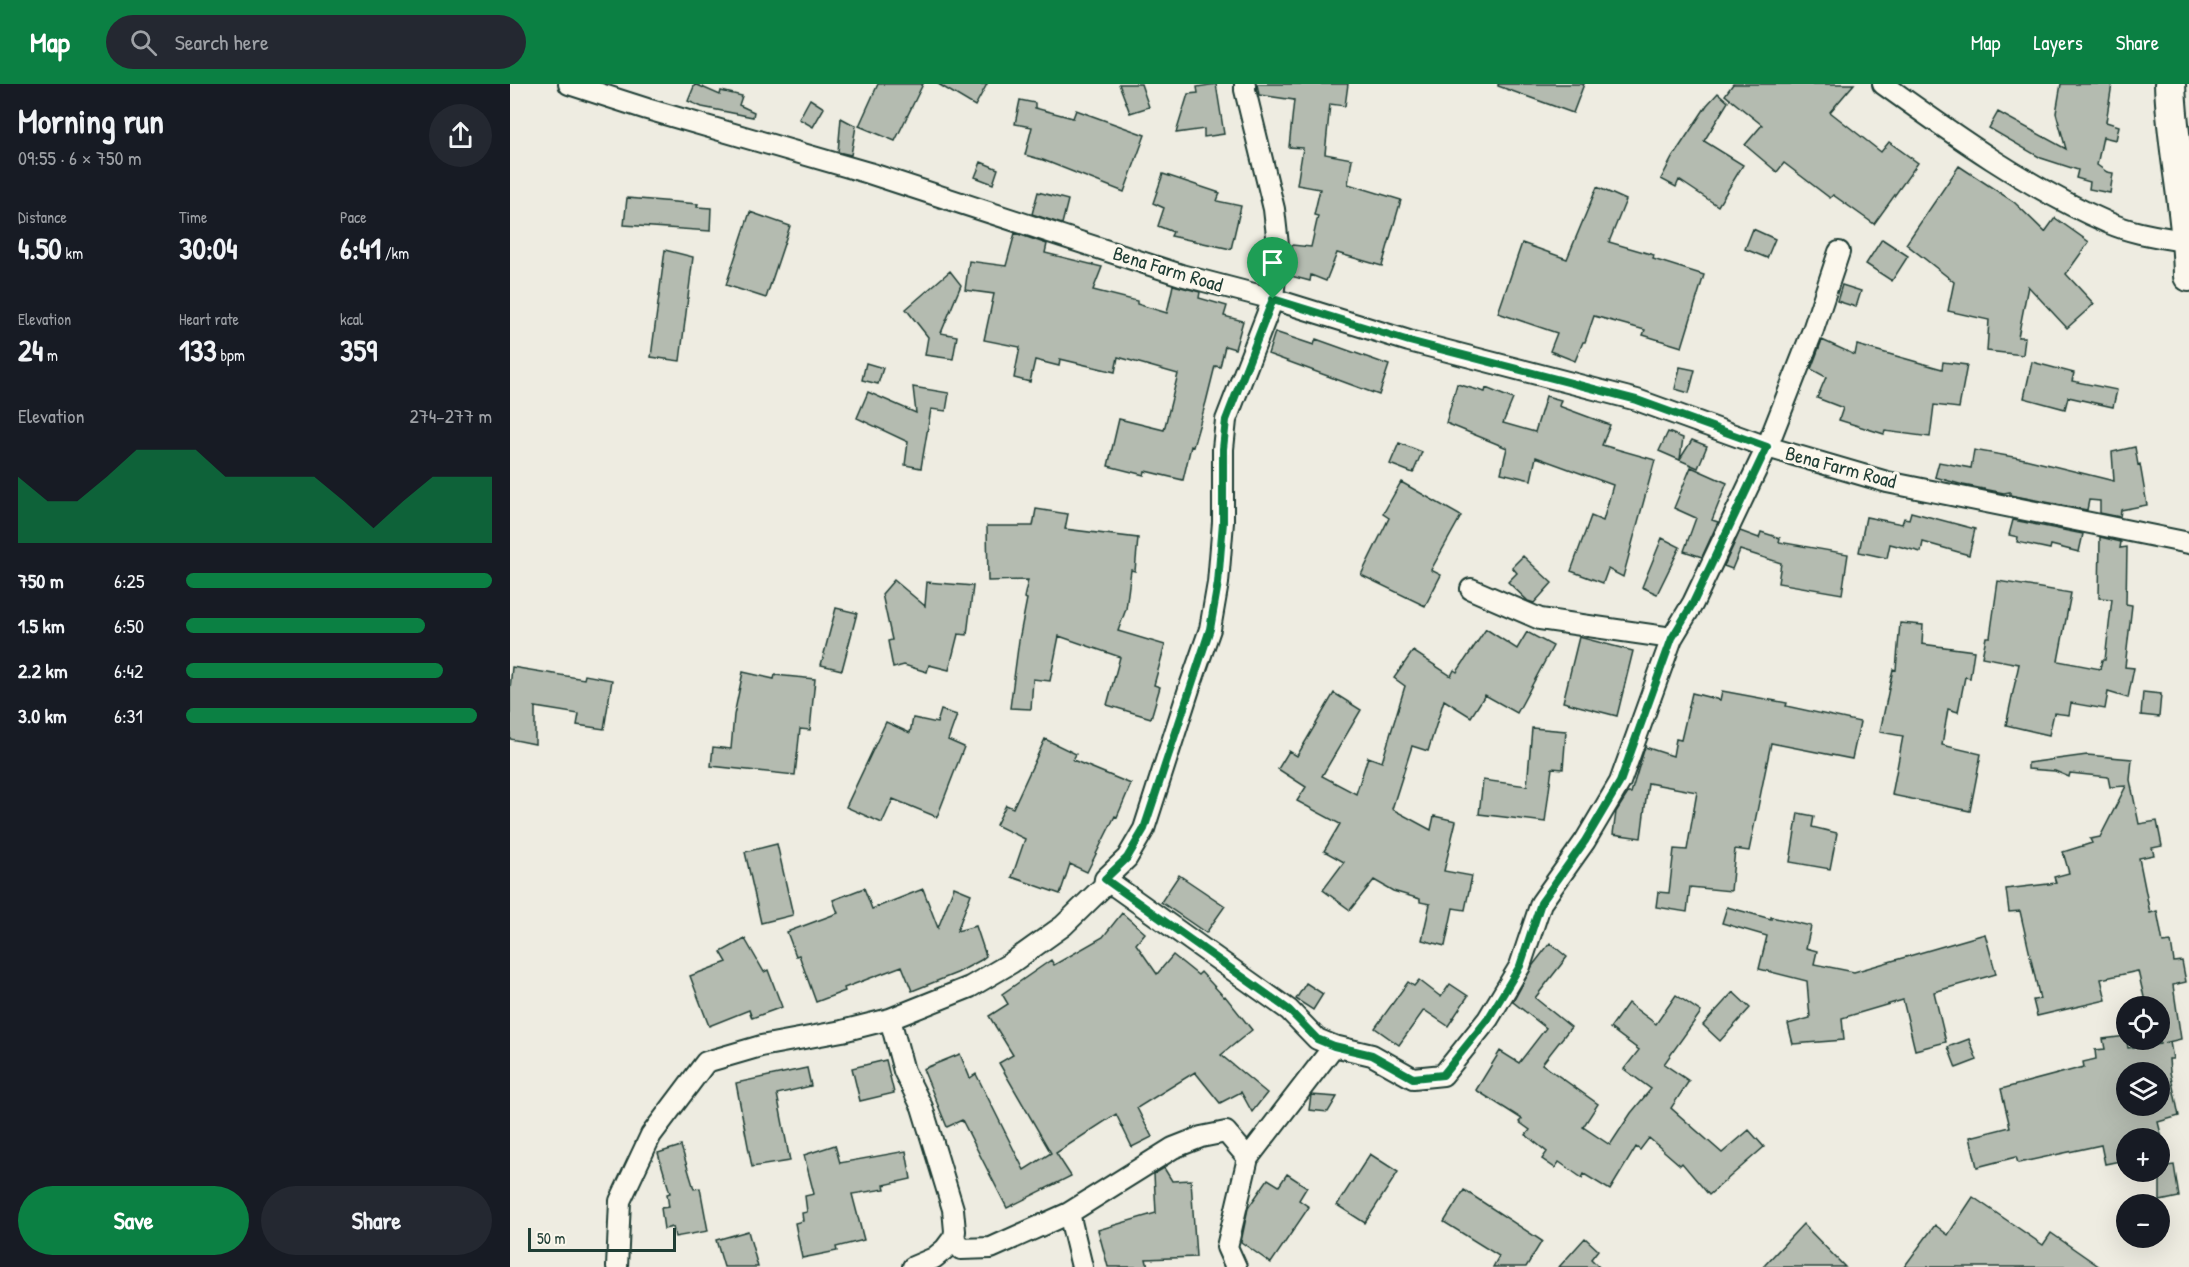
<!DOCTYPE html>
<html lang="en">
<head>
<meta charset="utf-8">
<style>
  :root { --surface:#171b24; --page:#242831; --text:#f1f3f6; --muted:#9ea1a6; --accent:#0b8043 }
  body { margin:0; font-family:"Patrick Hand",sans-serif; background:var(--page); color:var(--text); height:100vh; display:flex; flex-direction:column; font-size:22px; white-space:nowrap }
  * { box-sizing:border-box; margin:0 }
  p { font-size:20px; color:var(--muted) }
  .icon { flex:none; width:33px; height:33px; fill:none; stroke:currentColor; stroke-width:2; stroke-linecap:round; stroke-linejoin:round }
  .map { position:relative; flex:1; overflow:hidden }
  .side { display:flex; flex-direction:column; background:var(--surface); width:510px }
  .side>* { flex:none }
  .buttons { position:absolute; left:1606px; top:912px; display:grid; gap:12px }
  .buttons a { display:grid; place-items:center; width:54px; height:54px; border-radius:50%; background:var(--surface); box-shadow:0 6px 24px #0002; font-size:30px }
  .scale { position:absolute; left:18px; bottom:15px; width:148px; box-sizing:border-box; padding-left:6px; border:3px solid #1f3d34; border-top:0; font-size:16px; line-height:21px; white-space:nowrap; color:#1f3d34; -webkit-text-stroke:4px #fbf7ec; paint-order:stroke }
  .pin { position:absolute; display:grid; place-items:center; width:51px; height:51px; color:#fff; margin:-62px -26px; border-radius:50% 50% 50% 0; rotate:-45deg; box-shadow:0 0 6px #0007 }
  .pin .icon { rotate:45deg }
  .round { display:grid; place-items:center; flex:none; width:63px; height:63px; border-radius:32px; background:var(--page) }
  .headline { display:flex; align-items:center; justify-content:space-between; height:102px; padding:0 18px }
  h1 { font-size:33px; font-weight:800; line-height:45px }
  .figures { display:grid; grid-template-columns:repeat(3,1fr); gap:9px; height:102px; padding:6px 18px }
  .figures div { display:grid; align-content:center }
  .figures b { font-size:30px; font-weight:800 }
  .figures small { font-size:16px; font-weight:400 }
  .figures p { font-size:16px }
  .chart { height:168px; padding:12px 18px }
  .chart p { display:flex; justify-content:space-between }
  .chart svg { width:100%; height:108px; margin-top:6px; fill:var(--accent); opacity:.7 }
  .button { display:flex; gap:12px; margin-top:auto; padding:12px 18px }
  .button a { flex:1; height:69px; border-radius:36px; background:var(--accent); color:#fff; font-size:24px; font-weight:800; line-height:69px; text-align:center }
  .button a+a { background:var(--page); color:var(--text) }
  ul { padding:0 18px; list-style:none; font-size:20px }
  li { display:grid; grid-template-columns:96px 72px 1fr; align-items:center; height:45px }
  li i { height:15px; border-radius:8px; background:var(--accent) }
  header { display:flex; align-items:center; gap:36px; box-sizing:border-box; height:84px; padding:0 30px; background:var(--accent); color:#fff }
  header strong { font-size:28px }
  nav { display:flex; gap:33px; margin-inline-start:auto; font-size:21px }
  .search { width:420px; height:54px; background:var(--page); display:flex; align-items:center; gap:15px; box-sizing:border-box; padding:0 21px; border-radius:33px; color:var(--muted); font-size:22px }
  main { display:flex; flex:1; min-height:0 }
  .map>svg:first-child { display:block }
  .building { fill:#b4bbb0; stroke:#1f3d34; stroke-width:1.5; fill-rule:evenodd }
  .lines { fill:none; stroke-linecap:round; stroke-linejoin:round }
  .minor-casing { stroke:#1f3d34; stroke-width:24 }
  .primary-casing { stroke:#1f3d34; stroke-width:34 }
  .minor { stroke:#fbf7ec; stroke-width:20 }
  .primary { stroke:#fbf7ec; stroke-width:30 }
  .route-casing { stroke:#fff; stroke-width:12 }
  .route { stroke:#0b8043; stroke-width:8 }
  .labels { text-anchor:middle; stroke-width:6; stroke-linejoin:round; paint-order:stroke }
  .street-label { font-size:20px; fill:#1f3d34; stroke:#fbf7ec }
</style>
</head>
<body>
<header>
<strong>Map</strong>
<div class="search"><svg class="icon" aria-label="search" viewBox="0 0 24 24"><circle cx="10" cy="10" r="6"/><path d="M15 15l6 6"/></svg>Search here</div>
<nav><a>Map</a><a>Layers</a><a>Share</a></nav>
</header>
<main>
<section class="side">
<div class="headline"><div><h1>Morning run</h1><p>09:55 · 6 × 750 m</p></div><a class="round"><svg class="icon" aria-label="share" viewBox="0 0 24 24"><path d="M12 15V3M7 8l5-5 5 5M5 13v7h14v-7"/></svg></a></div>
<div class="figures">
<div><p>Distance</p><b>4.50<small> km</small></b></div>
<div><p>Time</p><b>30:04</b></div>
<div><p>Pace</p><b>6:41<small> /km</small></b></div>
</div>
<div class="figures">
<div><p>Elevation</p><b>24<small> m</small></b></div>
<div><p>Heart rate</p><b>133<small> bpm</small></b></div>
<div><p>kcal</p><b>359</b></div>
</div>
<div class="chart"><p><span>Elevation</span>274–277 m</p>
<svg viewBox="0 0 160 44" preserveAspectRatio="none"><path d="M0 44V17L10 27L20 27L30 17L40 6L50 6L60 6L70 17L80 17L90 17L100 17L110 27L120 38L130 27L140 17L150 17L160 17V44z"/></svg>
</div>
<ul>
<li><b>750 m</b>6:25<i style="width:100%"></i></li>
<li><b>1.5 km</b>6:50<i style="width:78%"></i></li>
<li><b>2.2 km</b>6:42<i style="width:84%"></i></li>
<li><b>3.0 km</b>6:31<i style="width:95%"></i></li>
</ul>
<div class="button"><a>Save</a><a>Share</a></div>
</section>
<div class="map">
<svg width="1679" height="1183" viewBox="0 0 1679 1183">
  <rect width="100%" height="100%" fill="#eeece1"/>
  <filter id="ink" filterUnits="userSpaceOnUse"><feTurbulence type="fractalNoise" baseFrequency=".0167" numOctaves="2"/><feDisplacementMap in="SourceGraphic" scale="12" xChannelSelector="R" yChannelSelector="G"/><feConvolveMatrix kernelMatrix="1 2 1 2 8 2 1 2 1" color-interpolation-filters="sRGB"/></filter>
  <g filter="url(#ink)">
    <path class="building" d="M185,0l25,11 1,-4 21,5 -3,9 15,7 -1,5 -51,-10 -14,-6z
      M368,0h45l-28,57 -36,-15z
      M428,0h49l-12,22z
      M609,0h22l8,23 -19,6z
      M706,0l8,50 -20,3v-8l-28,4 12,-39 10,-1 -1,-6z
      M747,0h91l-3,22 -15,-2 -5,50 27,5 -4,25 53,16 -19,66 -45,-13 -11,28 -15,-6 -1,6 -23,-6 5,-30 19,2 7,-31 -4,-1 6,-26 -23,-4 6,-37 -14,-1 5,-47 -35,-5z
      M988,0h86l-11,29 -75,-27z
      M1223,0h121l-24,28 51,40 8,-10 29,21 -44,61 -41,-29 -3,3 -46,-35 -7,9 -32,-27 17,-20 -37,-30z
      M1551,0h51l-6,38 13,4 -3,14 -13,-3 -6,28 10,7 6,1 -3,20 -21,-4 1,-7 -14,-4 2,-8 -37,-12 -52,-30 9,-16 68,37 -10,-36z
      M1208,9l10,9 -24,39 39,24 -25,41 -39,-26 -3,7 -15,-8 11,-21 35,-53z
      M300,15l14,9 -11,19 -14,-8z
      M510,16l15,3v5l38,10 3,-8 69,25 -21,57 -81,-32 -18,-5 7,-28 -17,-3z
      M331,34l15,8 -5,29 -13,-3z
      M471,78l17,7 -5,15 -18,-7z
      M1449,82l55,36 31,30 10,-14 34,24 -23,32 28,30 -27,24 -39,-42 -10,51h7l-2,18 -36,-4 2,-31 -41,-9 6,-29 -48,-38z
      M653,90l57,19 -3,8 24,5 -10,43 -60,-13 2,-4 -15,-6 6,-18 -11,-5z
      M1087,103l29,13 -17,42 45,13 -1,4 51,16 -22,72 -39,-12 2,-5 -51,-14 -9,26h-2l-8,19 -25,-10 7,-18 -59,-20 24,-70 45,16z
      M528,108l30,8 -6,24 -30,-10z
      M117,114l71,6 -1,3 14,1 -1,23 -86,-6z
      M240,128l40,14 -24,72 -40,-13z
      M1243,145l22,10 -8,19 -22,-9z
      M505,149l32,11 -2,9 57,14 -9,23 44,11v3l30,9 6,-28 27,7 -1,6 28,8 -3,10 19,5 -8,28 -10,-3 -5,21 -5,-1 -9,36 -13,45 -2,-1 -8,34 -38,-9 -1,4 -36,-9 11,-47 45,11 14,-56 -60,-17 -3,15 -55,-13 -1,7 -24,-6 -5,22 -16,-4 6,-31 -36,-7 10,-46 -29,-4 4,-29 37,5z
      M1372,155l26,17 -16,25 -26,-17z
      M155,166l28,7 -13,104 -29,-4z
      M440,187l11,14 -20,48 16,3 -4,23 -28,-4 3,-18 -22,-28z
      M1332,201l19,6 -5,16 -19,-6z
      M765,248l39,13 2,-6 73,26 -10,30 -111,-41z
      M1312,256l33,15 2,-10 85,24 1,-7 24,3 -8,43 -25,-3 -4,32 -45,-6 -1,3 -45,-14 4,-12 -26,-10 9,-21 -15,-8z
      M1522,278l42,11 -2,8 45,9 -4,17 -45,-10 -3,12 -41,-11z
      M356,279l17,5 -5,16 -16,-4z
      M1170,283l15,3 -6,23 -14,-4z
      M947,300l28,8 1,-4 27,11 -10,24 32,9 11,-36 15,4 -2,6 51,19 -8,20 53,15 -32,117 -15,-8 -5,14 -32,-12 20,-55 12,5 10,-36 -77,-28 -5,23 -30,-7 6,-25 -61,-25z
      M403,303l36,6 -3,18 -15,-2 -10,59 -16,-3 3,-23 -51,-24 11,-26 48,21z
      M1158,348l15,6 -3,21 12,-19 15,6 -9,22 -39,-17z
      M889,359l23,9 -9,21 -23,-9z
      M1625,363l3,18 2,-1 7,41 -26,5 -1,7 -20,-4v-12l-11,-1 -2,10 -77,-15v-3l-6,1 -41,-8 -28,-8 4,-15 32,6 3,-18 51,9 89,22 -2,-29z
      M1181,383l36,16 -15,37 6,2 -16,35 -18,-6 12,-33 -22,-10z
      M891,398l60,34 -30,54 10,5 -16,31 -64,-31 28,-57 -6,-4z
      M526,425l32,5 -3,15 73,9 -3,33 -4,-1 -5,39 -8,22 47,14 -11,40 6,2 -9,31 -44,-13 13,-48 -61,-21 -9,45 -17,-2 -2,30 -21,-1 9,-68 8,-41 -3,-1 4,-18 -40,1 -1,-55h46z
      M1401,428l64,17 -6,26 -46,-13 -2,10 -31,-8 -3,14 -28,-6 7,-35 36,7 2,-6 5,1z
      M1503,436l70,14 -4,18 -28,-7 -1,4 -33,-7 1,-5 -9,-2z
      M1230,447l19,7 2,-6 19,6 -1,4 69,12 -6,40 -64,-11 3,-20 -41,-13 -8,19 -8,-3z
      M1590,453l21,5 -1,6 7,-1 -1,57 6,1 -7,62 9,1 -6,30 -20,-6 -3,17 -34,-6 -2,12 -15,-2 -5,22 -43,-10 13,-61 -37,-7 4,-20h4l8,-56 73,12 -13,68 42,8 2,-9h3l7,-61 -13,-1z
      M1152,454l18,9 -23,47 -15,-7z
      M1013,472l29,27 -18,20 -6,-2 -20,-19 9,-9 -5,-6z
      M384,496l31,26 2,-24 46,4 -6,49 -9,-1 -9,36 -20,-5 -2,7 -23,-7 -11,3 -5,-27 4,-1 -10,-46z
      M326,524l21,5 -15,57 -21,-5z
      M1390,539l23,2 -1,19 52,7 -4,27 -5,-1 -7,35 -10,-3 -6,36 39,9 -11,57 -78,-16 11,-59 -23,-4 13,-63 3,1z
      M976,545l31,20 10,-17 26,14 -36,67 -32,-18 -14,22 -27,-17 -16,51 -16,-5 -20,63 39,21 3,-14 22,5 -12,50 28,5 -7,34 -12,-2 -8,38 -23,-6 8,-36 -10,-2v-3l-27,-8 -19,-11 -24,30 -27,-20 21,-28 -20,-11 16,-27 -43,-23 9,-14 -28,-18 11,-18 8,5 37,-63 27,17 -39,66 34,18 12,-37 14,5 23,-76 -11,-8 19,-27 38,25 3,-6 3,2z
      M1069,553l54,14 -16,65 -54,-14z
      M2,583l72,12 1,-4 27,5 -8,49 -27,-4 2,-11 -44,-7v37l-25,-5v-50z
      M233,588l31,7 1,-4 40,4 -5,51 -10,-1 -5,46 -84,-9 2,-19 18,2 3,-34z
      M1212,607l65,12 -1,3 74,16 -8,37 -81,-16 -22,108 -14,-2 -4,42 -41,-4 -3,25 -31,-5 2,-15 11,1 5,-44 13,1 10,-58 -49,-9 -7,55 -28,-4 3,-22 12,-19h3l14,-46 28,9 3,-17 5,1 11,-47 28,7z
      M1633,608l18,2 -2,23 -18,-2z
      M431,626l16,5 -9,25 16,7 -27,70 -44,-18 -11,24 -36,-16 40,-85 24,11 3,-15 24,5z
      M1022,644l34,3 -3,38 -11,-1 -7,54 -66,-8 4,-34 44,6z
      M535,655l31,15 -3,6 58,24 -14,33 -2,-1 -28,56 -17,-8 -10,30 -48,-17 13,-38 -29,-14 10,-20 7,3z
      M1577,671l45,4 -2,21 9,44 18,-3 5,25 -10,2 2,7 -15,3 11,55 7,-2 6,32 8,-1 3,20 8,-1 4,21 -13,3 8,54 -17,4 6,-1 3,17h-4l1,13 9,44 -21,6 4,16h-35v3l-5,1 3,18 -20,4 -4,-19 -83,18 -2,-6 -39,10 -7,-30 40,-10 -9,-38 83,-22 -1,-5 13,-3 -1,-9 10,-1 -2,-10 23,-3 2,12 32,-4v-38h-14l-8,-35 -37,8 5,21 -69,16 -4,-16 7,-1 -20,-88 -11,1 -3,-23 50,-6 -2,-6 15,-4 -6,-21 29,-9 -2,-4 10,-2 26,-51 -16,1 -2,-10 -38,-4 -1,4 -14,-6 -27,-2v-6zM1617,988h33v34h-33z
      M1288,729l16,3 -2,11 25,6 -7,36 -40,-7z
      M267,760l16,71 -32,8 -16,-71z
      M669,791l46,31 -19,27 -45,-31z
      M444,803l17,7 -14,37 19,-5 10,30 -5,4 -24,13 -45,18 -10,-25 -58,22 1,3 -29,11 -17,-47 -3,1 -9,-24 51,-19 -5,-13 31,-12 8,21 51,-20 15,39z
      M1217,823l44,12v-2l40,9 -5,22 11,3 -3,13 40,8 131,-38 11,40 -62,18 12,50 -31,8 -12,-50 -61,18 2,22 -51,4 -5,-20 22,-6 -3,-37 -48,-12 8,-33 -45,-13z
      M612,829l23,20 -9,11 21,30 16,-19 25,20 3,-3 23,25 1,-1 27,34 -31,25 46,38 -15,19 -11,-20 -21,11 -25,-31 -58,36 15,29 -20,10 -16,-33 -60,39 15,23 -64,32 -45,-88 -15,7 -24,-58 37,-15 10,24 6,-4 48,96 27,-17 -52,-90 14,-8 -24,-39 19,-12 -6,-10 49,-34 3,5 49,-28z
      M235,855l19,33 4,-2 14,37 -30,11 -3,-8 -40,16 -19,-50 37,-14 -6,-10z
      M1040,859l17,14 -32,41 36,29 -29,37 56,40 -15,23 27,18 21,-32 20,-24 -27,-20 15,-19 -29,-22 18,-25 28,21 20,-29 25,17 -37,52 25,17 -18,27 51,45 27,-23 15,17 -55,48 -27,-32 -2,2 -31,-27 -9,12 -4,-3 -26,43 -26,-16 -2,4 -23,-16 -4,6 -13,-9 5,-7 -21,-17 4,-5 -11,-8 3,-3 -46,-29 24,-39 19,12 27,-35 -33,-26 20,-37z
      M909,896l22,17 9,-13 18,12 -20,30 -24,-16 -25,35 -24,-17 33,-46 6,4z
      M796,899l17,11 -10,16 -17,-11z
      M1223,908l17,16 -30,33 -17,-16z
      M1459,955l8,21 -21,8 -8,-21z
      M376,976l8,33 -34,8 -8,-33z
      M297,984l4,18 -34,8 13,67 -38,6 -16,-84z
      M801,1011l26,2 -9,15 -19,-2z
      M325,1061l5,18 66,-12 5,28 -27,6 1,4 -33,5 12,46 -28,7 1,4 -35,7 -7,-35 8,-2 -1,-8 5,-1 -2,-16 9,-2 -10,-39z
      M171,1062l13,43 6,-1 8,43 -33,6 -2,-10 -9,2 -3,-21 8,-1 -2,-13 3,-1 -12,-40z
      M860,1070l28,18 -33,51 -28,-18z
      M1664,1081l5,32 -19,4v-34z
      M654,1084l8,13 19,-1 5,77 -50,2 2,8h-40l-10,-37 58,-17 -2,-39z
      M777,1090l20,13 -8,13 10,7 -38,56 -30,-21 7,-34 20,-29 11,7z
      M954,1106l78,51 -16,26h-33l6,-11 -55,-34z
      M1463,1113l70,48 8,-12 49,34h-196l31,-42 13,10z
      M1293,1140l42,43h-82z
      M238,1147l10,36h-34l-8,-27z
      M1075,1154l13,12 -7,9 8,8h-40z"/>
    <g class="lines">
      <g class="minor-casing">
        <path id="minor" d="M59,0l78,25 222,64 312,102 92,24 136,42 228,59 130,47 120,35 302,61
          M1373,0c71,51 145,104 226,139 25,11 53,14 80,19
          M961,505l69,30 132,19
          M595,795l184,131 28,29 17,7 38,9 41,23 30,-3 45,-56 32,-53 21,-63 44,-62 35,-59 52,-144 21,-35 74,-156 46,-117 26,-78
          M380,935l14,52 18,36 31,102 2,22 -1,6 -9,12 -11,9 -21,9
          M559,1129l13,54
          M444,1153l7,12 30,-1 78,-35 104,-65 28,-11 25,-5 22,26
          M107,1183l3,-66 31,-66 55,-73 55,-16 81,-15 48,-12 80,-32 41,-24 52,-37 41,-40 1,-7 22,-21 17,-29 45,-140 21,-60 8,-46 5,-61v-73l3,-29 47,-121 5,-54 -4,-36 -29,-119v-6
          M726,1183l-9,-20 21,-89 86,-112"/>
      </g>
      <g class="primary-casing">
        <path id="primary" d="M1660,0c2,64 18,127 19,192"/>
      </g>
      <use href="#minor" class="minor"/>
      <use href="#primary" class="primary"/>
    </g>
  </g>
  <g class="lines" filter="url(#ink)">
    <g class="route-casing">
      <path id="route" d="M763,215l136,42 228,59 130,47 -74,156 -21,35 -52,144 -35,59 -44,62 -21,63 -32,53 -45,56 -30,3 -41,-23 -38,-9 -17,-7 -28,-29 -184,-131 22,-21 17,-29 66,-200 8,-46 5,-61v-73l3,-29z"/>
    </g>
    <use href="#route" class="route"/>
  </g>
  <g class="labels">
    <g class="street-label">
      <text transform="translate(658 185) rotate(17)" y="7">Bena Farm Road</text>
      <text transform="translate(1331 383) rotate(15)" y="7">Bena Farm Road</text>
    </g>
  </g>
</svg>
<div class="buttons">
<a><svg class="icon" aria-label="locate" viewBox="0 0 24 24"><circle cx="12" cy="12" r="6"/><path d="M12 2v4M12 18v4M2 12h4M18 12h4"/></svg></a>
<a><svg class="icon" aria-label="layers" viewBox="0 0 24 24"><path d="M12 4l9 5-9 5-9-5zM3 14l9 5 9-5"/></svg></a>
<a>+</a>
<a>−</a>
</div>
<div class="scale">50 m</div>
<div class="pin" style="left:763px;top:215px;background:#1e9e55"><svg class="icon" aria-label="arrive" viewBox="0 0 24 24"><path d="M6 21V4h12l-3 4 3 4H6"/></svg></div>
</div>
</main>
</body>
</html>
